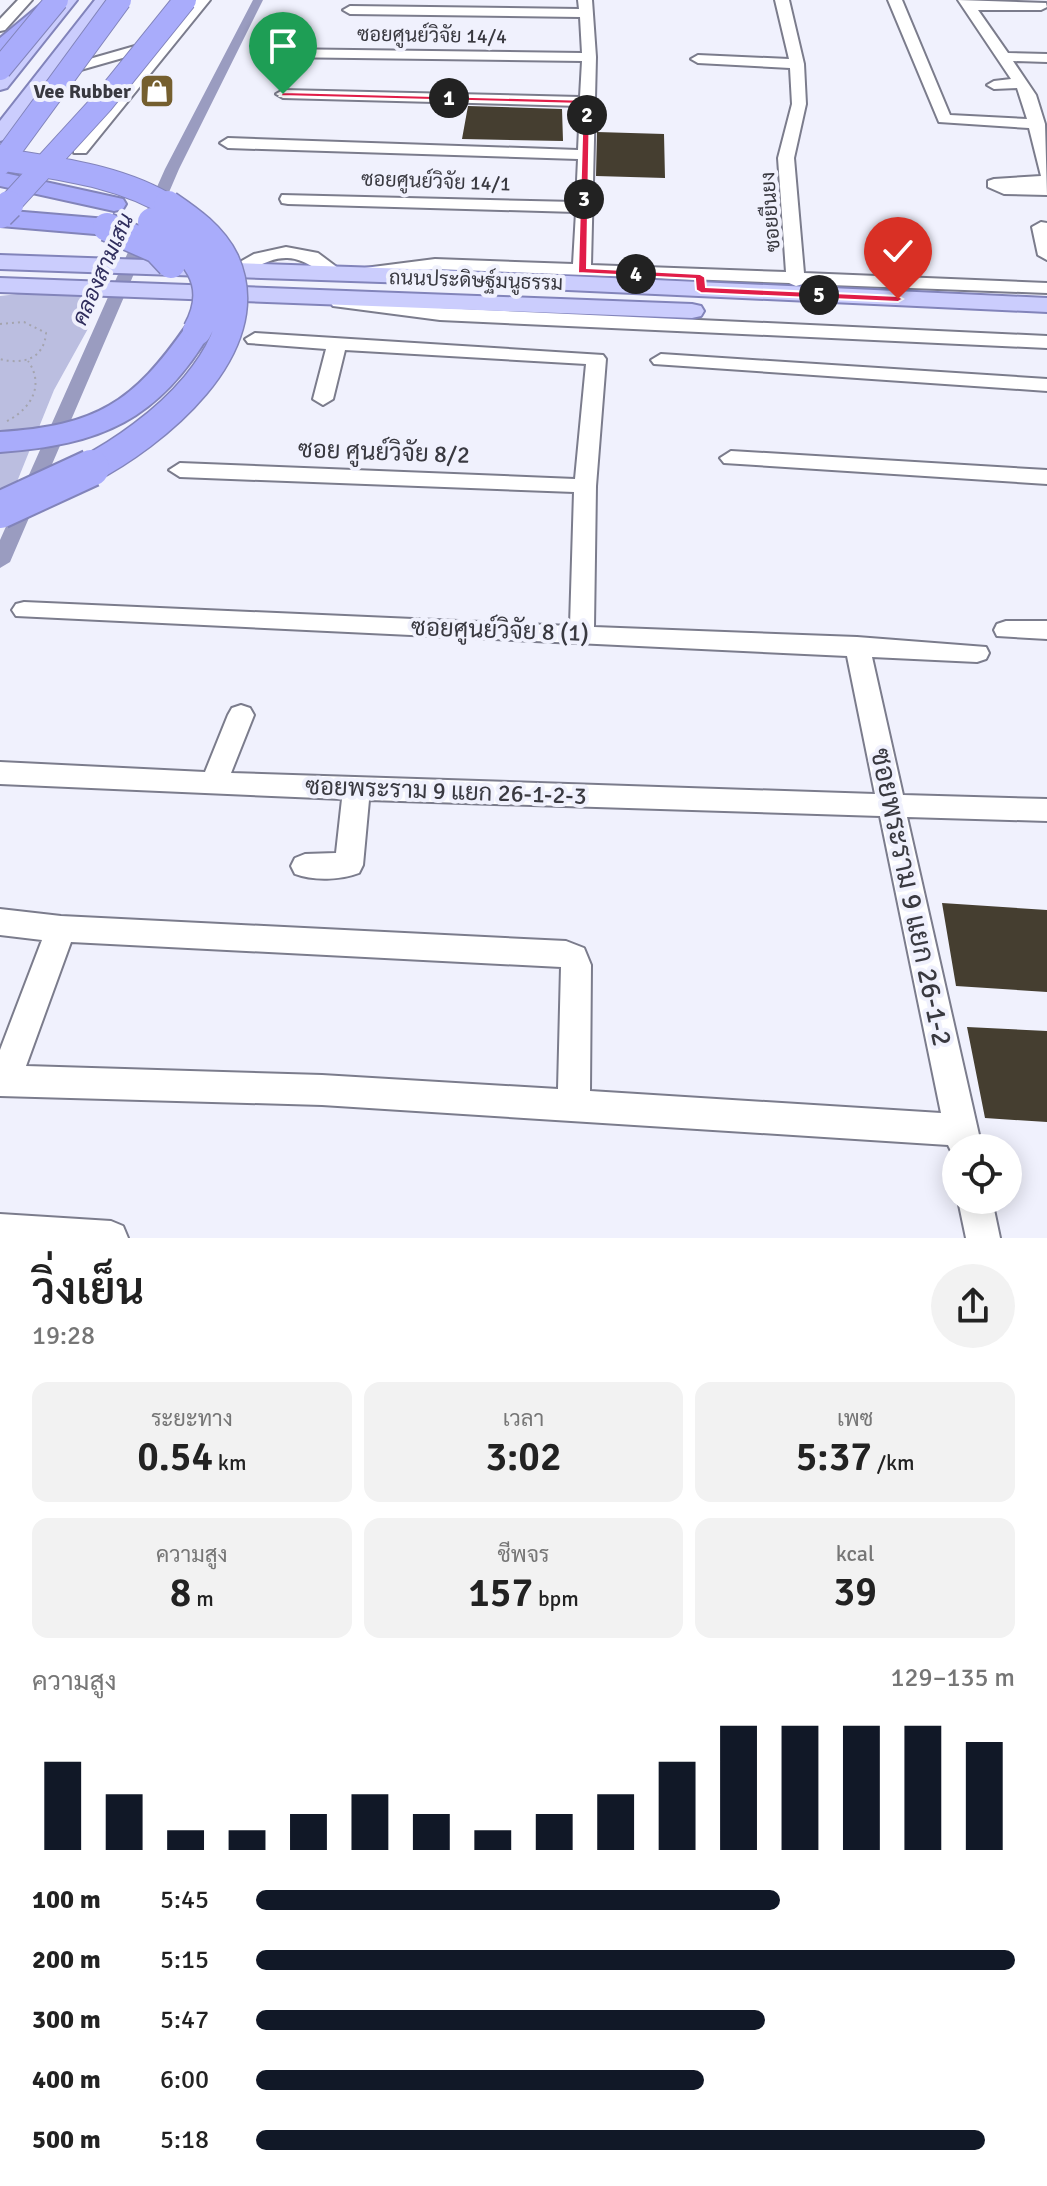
<!DOCTYPE html>
<html lang="th">
<head>
<meta charset="utf-8">
<style>
  :root { --surface:#fff; --page:#f2f2f2; --text:#222; --muted:#767676; --accent:#111827 }
  body { margin:0; font-family:Signika,Sarabun,sans-serif; background:var(--page); color:var(--text); height:100vh; display:flex; flex-direction:column; font-size:30px; white-space:nowrap }
  * { box-sizing:border-box; margin:0 }
  p { font-size:26px; color:var(--muted) }
  .icon { flex:none; width:44px; height:44px; fill:none; stroke:currentColor; stroke-width:2; stroke-linecap:round; stroke-linejoin:round }
  .map { position:relative; height:1238px; overflow:hidden }
  .panel { display:flex; flex-direction:column; background:var(--surface); flex:1 }
  .panel>* { flex:none }
  .tools { position:absolute; left:942px; top:1134px; display:grid; gap:16px }
  .tools a { display:grid; place-items:center; width:80px; height:80px; border-radius:50%; background:var(--surface); box-shadow:0 4px 20px #0003; font-size:40px }
  .pin { position:absolute; display:grid; place-items:center; width:68px; height:68px; color:#fff; margin:-82px -34px; border-radius:50% 50% 50% 0; rotate:-45deg; box-shadow:0 0 8px #0007 }
  .pin .icon { rotate:45deg }
  .km { position:absolute; width:40px; height:40px; margin:-20px; border-radius:50%; background:#222; color:#fff; font-size:22px; line-height:40px; text-align:center }
  .round { display:grid; place-items:center; flex:none; width:84px; height:84px; border-radius:42px; background:var(--page) }
  .headline { display:flex; align-items:center; justify-content:space-between; height:136px; padding:0 32px }
  h1 { font-size:44px; font-weight:600; line-height:60px }
  .metrics { display:grid; grid-template-columns:repeat(3,1fr); gap:12px; height:136px; padding:8px 32px }
  .metrics div { display:grid; align-content:center; border-radius:16px; background:var(--page); text-align:center }
  .metrics b { font-size:40px; font-weight:600 }
  .metrics small { font-size:22px; font-weight:400 }
  .metrics p { font-size:22px }
  .chart { height:224px; padding:16px 32px }
  .chart p { display:flex; justify-content:space-between }
  .chart svg { width:100%; height:144px; margin-top:8px; stroke:var(--accent); stroke-width:6 }
  ul { padding:0 32px; list-style:none; font-size:26px }
  li { display:grid; grid-template-columns:128px 96px 1fr; align-items:center; height:60px }
  li i { height:20px; border-radius:10px; background:var(--accent) }
  .map>svg:first-child { display:block }
  .green { fill:#bbbee0 }
  .lines { fill:none; stroke-linecap:round; stroke-linejoin:round }
  .canal { fill:#9a9cc0; fill-rule:evenodd }
  .building { fill:#453e30 }
  .minor-casing { stroke:#7b7c8c; stroke-width:4 }
  .major-casing { stroke:#8284ba; stroke-width:4 }
  .highway-casing { stroke:#8284ba; stroke-width:4 }
  .path { stroke:#a4a4ae; stroke-width:2; stroke-dasharray:2 4; stroke-linecap:butt }
  .minor { fill:#fff; fill-rule:evenodd }
  .major { fill:#cbcdfd; fill-rule:evenodd }
  .highway { fill:#a9acfb; fill-rule:evenodd }
  .highway-bridge-far2-casing { stroke:#8284ba; stroke-width:24; stroke-linecap:butt }
  .highway-bridge-far1-casing { stroke:#8284ba; stroke-width:31; stroke-linecap:butt }
  .highway-bridge-casing { stroke:#8284ba; stroke-width:40; stroke-linecap:butt }
  .highway-bridge-far2 { stroke:#a9acfb; stroke-width:22 }
  .highway-bridge-far1 { stroke:#a9acfb; stroke-width:28 }
  .highway-bridge { stroke:#a9acfb; stroke-width:36 }
  .route { fill:#e11d48; stroke:#fff; stroke-width:2 }
  .labels { text-anchor:middle; stroke-width:8; stroke-linejoin:round; paint-order:stroke }
  .far-street-label { font-size:20px; fill:#393940; stroke:#f0f1fd }
  .far-poi-label { font-size:20px; font-weight:bold; fill:#393940; stroke:#f0f1fd; text-anchor:end }
  .far-water-label { font-size:22px; font-style:italic; fill:#2f2d5d; stroke:#f0f1fd }
  .street-label { font-size:24px; fill:#393940; stroke:#f0f1fd }
  .near-street-label { font-size:28px; fill:#393940; stroke:#f0f1fd }
</style>
</head>
<body>
<div class="map">
<svg width="1047" height="1238" viewBox="0 0 1047 1238">
  <rect width="100%" height="100%" fill="#f0f1fd"/>
  <path class="green" d="M18,294l68,2 4,29 -36,65 -44,109 -10,4v-207z"/>
  <g class="lines">
    <path class="canal" d="M253,0h10l-84,169 -169,393 -10,6v-28l165,-371z"/>
  </g>
  <path class="building" d="M468,106l94,3 1,32 -101,-2z
    M597,132l67,2 1,44 -69,-2z
    M942,903l105,7v82l-91,-6z
    M967,1027l80,4v91l-62,-4z"/>
  <g class="lines">
    <g class="minor-casing">
      <path id="minor" d="M18,0h14l-27,30 -5,1v-12z
        M196,0h14l-124,153h-12v-6l80,-98 -98,28 -5,-1v-6l98,-28 20,-11z
        M578,0h14l4,57 -5,208 195,7 -8,-114 14,-54 -2,-36 -92,-5 -7,-4 7,-4 91,4 -14,-59h14l15,64 2,40 -12,54 10,115 243,10v10l-244,-9 -7,2 -7,-3 -354,-14 -80,10 -6,-1 -3,-4 3,-4 86,-11 138,5 3,-52 -288,-8 -6,-1 -2,-4 2,-4 294,7 2,-43 -350,-11 -8,-5 8,-5 350,12 2,-44 -297,-8 -7,-4 7,-4 297,7 2,-36 -306,-4 -7,-4 7,-4 306,4 -2,-36 -230,-3 -7,-4 7,-4 229,3z
        M888,0h14l48,115 77,4 -10,-31 -23,1 -7,-4 7,-4 17,-2 -53,-79 88,3 1,4 -6,3h-63l30,43 39,1v8l-34,-1 23,34 9,29 2,71 -43,-1 -16,-7v-6l6,-2 47,-3 -12,-48 -90,-6z
        M1041,222l6,1v37l-9,-5 -6,-28z
        M286,247l32,6 28,21 -3,4c-17,4 -34,-21 -57,-20 -20,0 -34,14 -53,18l-9,-5 30,-17z
        M339,296l101,12 607,28v12l-607,-28 -107,-14 -3,-4z
        M255,333l348,22 3,4 -10,127 -2,141 263,10 129,10 3,6 -3,6 -9,3 -105,-5 31,138 144,4v22l-140,-4 75,331h-26v13l-8,-16 -626,-40 -322,-9v-46l42,-110 -42,-5v-26l61,7 505,25 18,7 7,17 -1,126 351,22 -61,-297 -511,-16 -6,65 -4,8c-18,7 -46,8 -64,1l-4,-8 4,-8 10,-4 31,-1 6,-54 -342,-15v-22l205,10 23,-57 4,-7 9,-3 9,3 4,7 -23,58 644,21 -28,-138 -831,-40 -4,-6 4,-6 8,-2 546,24 4,-134 -394,-15 -11,-7 11,-7 395,16 11,-115 -241,-14 -12,49 -10,6 -10,-6 13,-50 -78,-6 -3,-4zM71,942l490,25 -3,122 -236,-14 -296,-9z
        M661,354l386,25v12l-393,-27 -3,-4z
        M731,451l316,19v14l-323,-21 -4,-5z
        M1006,621h41v18l-50,-3 -3,-6 3,-6z
        M958,1200h34l8,38h-34z
        M0,1214l111,7 12,5 5,12h-128z"/>
    </g>
    <g class="major-casing">
      <path id="major" d="M59,0h18l-70,88 -7,2v-18z
        M95,0h18l-106,139 -7,2v-20z
        M0,255l440,15 607,28v14l-607,-28 -440,-15z
        M0,278l692,26 9,2 3,5 -3,5 -9,2 -692,-26z"/>
    </g>
    <g class="highway-casing">
      <path id="highway" d="M48,2l10,6 -3,4 -48,40 -7,2v-16l41,-34z
        M0,172l123,27 3,5 -3,5 -9,2 -114,-25z
        M0,210l107,9 9,3 4,5 -4,5 -9,3 -107,-9z
        M197,322l10,3 4,6c-52,89 -110,114 -211,121v-20c96,-6 133,-29 187,-107z"/>
    </g>
    <path class="path" d="M0,324l24,-2 22,11c-2,26 -23,32 -46,26
      M7,421c24,-12 38,-36 21,-60"/>
    <use href="#minor" class="minor"/>
    <use href="#major" class="major"/>
    <use href="#highway" class="highway"/>
    <g class="highway-bridge-far2-casing">
      <path id="highway-bridge-far2" d="M0,69l57,-69
        M0,159c58,10 120,16 171,48
        M0,164l120,-164
        M7,207l95,-104 83,-103"/>
    </g>
    <g class="highway-bridge-far1-casing">
      <path id="highway-bridge-far1" d="M0,214l9,-9
        M152,222c41,28 73,59 45,109
        M107,227l50,22 14,15
        M87,470c66,-34 177,-122 138,-209 -12,-25 -35,-41 -57,-56"/>
    </g>
    <g class="highway-bridge-casing">
      <path id="highway-bridge" d="M0,510l91,-42"/>
    </g>
    <use href="#highway-bridge-far2" class="highway-bridge-far2"/>
    <use href="#highway-bridge-far1" class="highway-bridge-far1"/>
    <use href="#highway-bridge" class="highway-bridge"/>
  </g>
  <path class="route" d="M283,92l307,8 -3,168 113,6 5,3 1,10 192,9 5,3 -5,3 -197,-9 -5,-3 -1,-11 -117,-6 5,-169 -303,-8z"/>
  <defs>
    <g id="shop-square" transform="scale(1.8)"><rect x="-9" y="-9" width="18" height="18" rx="4" fill="#755f2f" stroke="#f0f1fd"/><path d="M-5-2.5h2.3a2.7 3.5 0 0 1 5.4 0H5L5.5 6h-11ZM-1.5-2.5h3a1.5 2.3 0 0 0-3 0Z" fill="#fff"/></g>
  </defs>
  <g fill-rule="evenodd">
    <use href="#shop-square" x="157" y="91"/>
  </g>
  <g class="labels">
    <g class="far-street-label">
      <text transform="translate(432 35) rotate(1)" y="7">ซอยศูนย์วิจัย 14/4</text>
      <text transform="translate(436 181) rotate(2)" y="7">ซอยศูนย์วิจัย 14/1</text>
      <text transform="translate(770 212) rotate(-94)" y="7">ซอยยืนยง</text>
      <text transform="translate(476 280) rotate(2)" y="7">ถนนประดิษฐ์มนูธรรม</text>
    </g>
    <g class="far-poi-label">
      <text x="131" y="98">Vee Rubber</text>
    </g>
    <g class="far-water-label">
      <text transform="translate(102 269) rotate(-66)" y="8">คลองสามเสน</text>
    </g>
    <g class="street-label">
      <text transform="translate(384 452) rotate(2)" y="8">ซอย ศูนย์วิจัย 8/2</text>
      <text transform="translate(500 630) rotate(2)" y="8">ซอยศูนย์วิจัย 8 (1)</text>
      <text transform="translate(446 791) rotate(2)" y="8">ซอยพระราม 9 แยก 26-1-2-3</text>
    </g>
    <g class="near-street-label">
      <text transform="translate(912 897) rotate(78)" y="10">ซอยพระราม 9 แยก 26-1-2</text>
    </g>
  </g>
</svg>
<div class="tools">
<a><svg class="icon" aria-label="locate" viewBox="0 0 24 24"><circle cx="12" cy="12" r="6"/><path d="M12 2v4M12 18v4M2 12h4M18 12h4"/></svg></a>
</div>
<div class="pin" style="left:283px;top:94px;background:#1e9e55"><svg class="icon" aria-label="arrive" viewBox="0 0 24 24"><path d="M6 21V4h12l-3 4 3 4H6"/></svg></div>
<div class="pin" style="left:898px;top:299px;background:#d93025"><svg class="icon" aria-label="check" viewBox="0 0 24 24"><path d="M5 12l5 5 9-10"/></svg></div>
<b class="km" style="left:449px;top:98px">1</b>
<b class="km" style="left:587px;top:115px">2</b>
<b class="km" style="left:584px;top:199px">3</b>
<b class="km" style="left:636px;top:274px">4</b>
<b class="km" style="left:819px;top:295px">5</b>
</div>
<section class="panel">
<div class="headline"><div><h1>วิ่งเย็น</h1><p>19:28</p></div><a class="round"><svg class="icon" aria-label="share" viewBox="0 0 24 24"><path d="M12 15V3M7 8l5-5 5 5M5 13v7h14v-7"/></svg></a></div>
<div class="metrics">
<div><p>ระยะทาง</p><b>0.54<small> km</small></b></div>
<div><p>เวลา</p><b>3:02</b></div>
<div><p>เพซ</p><b>5:37<small> /km</small></b></div>
</div>
<div class="metrics">
<div><p>ความสูง</p><b>8<small> m</small></b></div>
<div><p>ชีพจร</p><b>157<small> bpm</small></b></div>
<div><p>kcal</p><b>39</b></div>
</div>
<div class="chart"><p><span>ความสูง</span>129–135 m</p>
<svg viewBox="0 0 160 44" preserveAspectRatio="none"><path d="M5 44V17M15 44V27M25 44V38M35 44V38M45 44V33M55 44V27M65 44V33M75 44V38M85 44V33M95 44V27M105 44V17M115 44V6M125 44V6M135 44V6M145 44V6M155 44V11"/></svg>
</div>
<ul>
<li><b>100 m</b>5:45<i style="width:69%"></i></li>
<li><b>200 m</b>5:15<i style="width:100%"></i></li>
<li><b>300 m</b>5:47<i style="width:67%"></i></li>
<li><b>400 m</b>6:00<i style="width:59%"></i></li>
<li><b>500 m</b>5:18<i style="width:96%"></i></li>
</ul>
</section>
</body>
</html>
